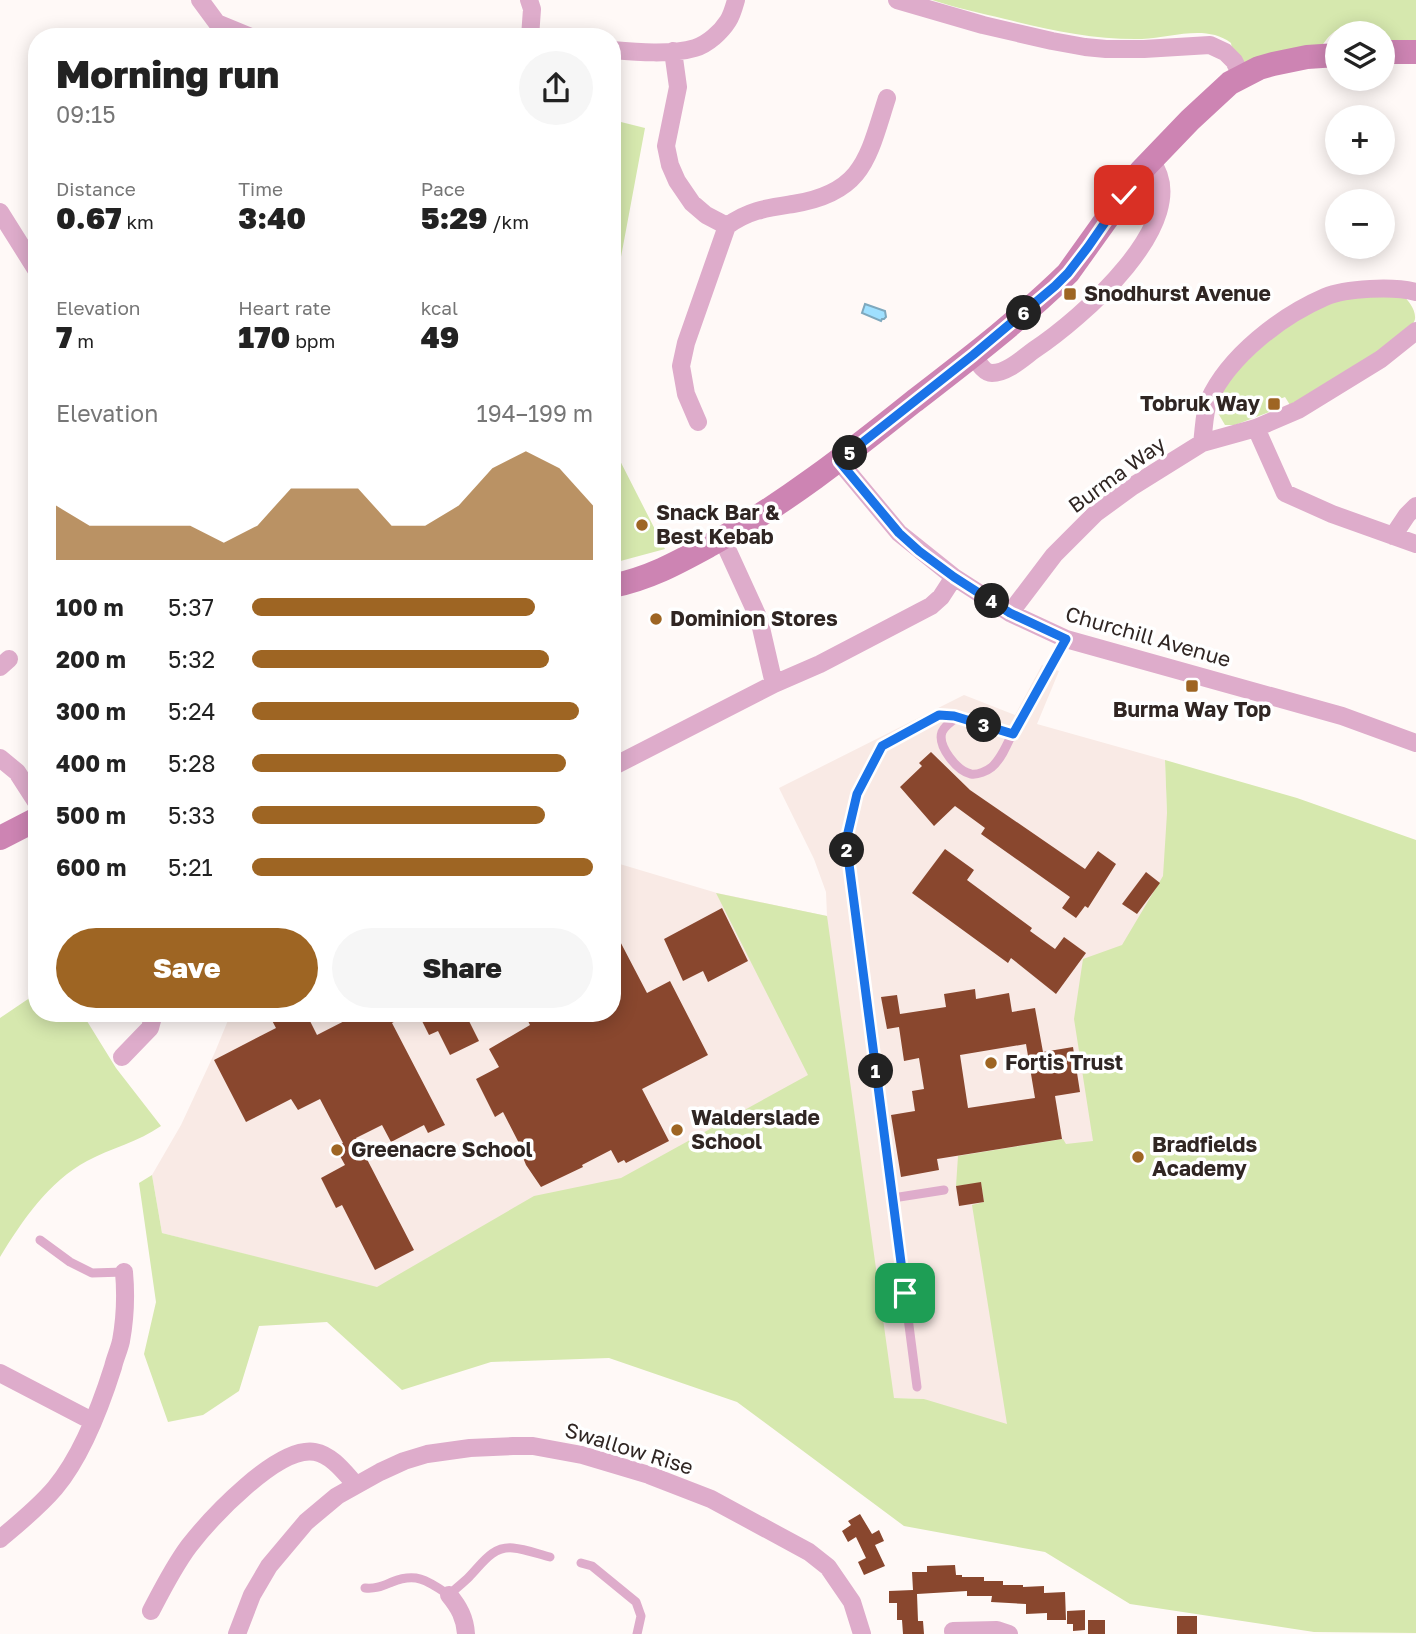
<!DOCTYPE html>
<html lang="en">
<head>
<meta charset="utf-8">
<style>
  :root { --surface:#fff; --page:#f6f6f6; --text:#222; --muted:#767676; --accent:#9e6523 }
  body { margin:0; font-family:"Golos Text",sans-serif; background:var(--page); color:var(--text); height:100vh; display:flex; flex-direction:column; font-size:26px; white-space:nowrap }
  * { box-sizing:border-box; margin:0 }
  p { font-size:23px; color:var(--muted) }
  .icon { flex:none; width:38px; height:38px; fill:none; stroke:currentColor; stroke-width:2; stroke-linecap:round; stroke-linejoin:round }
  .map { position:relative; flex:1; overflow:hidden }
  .drawer { position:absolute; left:28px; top:28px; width:593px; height:994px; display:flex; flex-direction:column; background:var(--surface); border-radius:28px; box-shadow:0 4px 18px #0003 }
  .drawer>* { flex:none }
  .buttons { position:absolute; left:1325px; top:21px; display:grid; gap:14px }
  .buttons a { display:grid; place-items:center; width:70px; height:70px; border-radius:50%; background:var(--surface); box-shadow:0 4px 18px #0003; font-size:35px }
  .pin { position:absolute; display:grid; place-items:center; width:60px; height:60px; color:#fff; margin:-30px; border-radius:14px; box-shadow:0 4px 10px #0006 }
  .km { position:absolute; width:35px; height:35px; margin:-18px; border-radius:50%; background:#222; color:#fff; font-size:19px; line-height:35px; text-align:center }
  .round { display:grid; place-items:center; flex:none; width:74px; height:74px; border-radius:37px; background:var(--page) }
  .head { display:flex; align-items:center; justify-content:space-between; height:119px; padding:0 28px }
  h1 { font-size:38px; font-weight:800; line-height:52px }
  .figures { display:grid; grid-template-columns:repeat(3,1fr); gap:10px; height:119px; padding:7px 28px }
  .figures div { display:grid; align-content:center }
  .figures b { font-size:30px; font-weight:800 }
  .figures small { font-size:19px; font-weight:400 }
  .figures p { font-size:19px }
  .chart { height:196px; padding:14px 28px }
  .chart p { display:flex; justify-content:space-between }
  .chart svg { width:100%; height:126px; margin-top:7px; fill:var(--accent); opacity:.7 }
  .button { display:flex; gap:14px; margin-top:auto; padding:14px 28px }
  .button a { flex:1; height:80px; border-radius:42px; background:var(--accent); color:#fff; font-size:28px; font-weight:800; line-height:80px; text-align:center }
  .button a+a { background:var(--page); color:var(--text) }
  ul { padding:0 28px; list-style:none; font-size:23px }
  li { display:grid; grid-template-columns:112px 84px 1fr; align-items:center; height:52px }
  li i { height:18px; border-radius:9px; background:var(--accent) }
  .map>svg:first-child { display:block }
  .built { fill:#f9eae5 }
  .green { fill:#d6e8ae }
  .water { fill:#9fe0ff; stroke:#7ea8bd; stroke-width:2 }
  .building { fill:#89472e; fill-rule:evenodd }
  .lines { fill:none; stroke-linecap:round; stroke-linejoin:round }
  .lane { stroke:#deaccb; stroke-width:9 }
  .street { stroke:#deaccb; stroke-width:18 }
  .secondary { stroke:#cd84b3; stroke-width:24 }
  .route-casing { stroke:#fff; stroke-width:14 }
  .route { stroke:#1a73e8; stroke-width:9 }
  .poi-dot { fill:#9e6523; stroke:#fff; stroke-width:2.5 }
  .labels { text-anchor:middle; stroke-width:7; stroke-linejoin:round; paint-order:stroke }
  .poi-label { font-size:21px; font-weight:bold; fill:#302623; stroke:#fff; text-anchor:start }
  .street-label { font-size:21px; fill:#302623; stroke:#fff }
</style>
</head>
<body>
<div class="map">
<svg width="1416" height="1634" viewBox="0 0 1416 1634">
  <rect width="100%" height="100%" fill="#fff9f7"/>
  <path class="built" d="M1042,665l17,6 -22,53 128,36 2,53 249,71 -322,594 -170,-79 -30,-1 -519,-110 -213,-55 -10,-58 29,-50 34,-73 16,-39h381l1,-151 104,31 110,23 -1,-24 -12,-33 -35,-71 185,-93 51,20z"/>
  <path class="green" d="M932,0h484v52l-33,-5 -1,-14c-10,0 -13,0 -22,-4 -23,-9 -35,11 -45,28l-56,11 -25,-7 -3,-18c-25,-19 -60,-5 -89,-4 -46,1 -92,-9 -137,-20 -24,-6 -49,-11 -73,-19z
    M613,120l32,8 -32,172 -1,-180z
    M1369,293l34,2c5,6 13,14 12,24 -3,19 -105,74 -125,86l-5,-8 -16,6 3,8 -37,14h-10l-10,-17 7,-23 51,-49 25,-18 30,-15z
    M612,445l53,104 -52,14h-1z
    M1165,760l132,38 119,42v793l-102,-1 -184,-28 -85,-52 -141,-26 -167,-124 -128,-44 -118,4 -89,28 -75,-68 -68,4 -20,65 -36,24 -35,7 -24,-68 12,-52 -17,-119 13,-8 10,58 215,54 157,-91 87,-18 187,-103 -92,-182 111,23 67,482 30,1 83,25 -35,-219 12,-3 -3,-19 -25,3 2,-30 105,-17 3,5 27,-3 -19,-122 9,-60 39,-14 41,-69 4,-63z
    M37,993v20h45l34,55 45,58c-23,16 -50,22 -74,35 -38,20 -65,60 -87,96v-239z"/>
  <path class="water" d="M865,304l20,7 1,6 -2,2h-2l-1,2 -19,-8z"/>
  <path class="building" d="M931,752l39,38 115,79 13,-18 18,13 -28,44 -3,-2 -9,12 -14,-10 8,-11 -89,-63 4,-6 -30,-22 -21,20 -34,-39 22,-21 -3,-3z
    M945,849l29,21 -7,10 65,48 -2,3 25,18 9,-12 22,16 -30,41 -45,-36 -3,5 -96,-70z
    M1146,872l14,11 -23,31 -15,-10z
    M722,908l26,53 -40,21 -5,-11 -20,10 -19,-42z
    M612,926l35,67 23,-12 38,74 -66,34 27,52 -43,22 -2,-3 -6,3 -7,-13 -29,15 1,2 -42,20 -15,-22 -6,-15 2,-1 -19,-37 -8,5 -19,-38 23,-12 -10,-18 41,-24 -6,-12h88z
    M975,989l1,10 33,-6 3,19 23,-4 8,44 30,-5 7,45 -25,4 7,43 -125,20 2,11 -38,7 -10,-62 24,-4 -3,-20 12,-2 -5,-31 -15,3 -5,-34 -12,2 -6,-32 16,-2 3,19 46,-7 -2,-13zM1026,1044l9,54 -67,10 -8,-53z
    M268,1013h38l11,22 43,-22h50l-18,10 53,102 -17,8 -4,-8 -33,17 -9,-17 -26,13 58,112 -39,20 -33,-65 -6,3 -15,-30 24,-13 -10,-18 8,-4 -23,-44 -22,11 -7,-11 -45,23 -32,-62 62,-32z
    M418,1013h47l14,28 -29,14 -12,-24 -9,4z
    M981,1182l3,20 -25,4 -3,-20z
    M860,1514l12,20 7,-4 5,11 -9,4 10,21 -21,9 -6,-13 8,-4 -10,-21 -8,5 -6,-11 9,-6 -3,-4z
    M955,1565l1,10h6v2h22v4h19v4h20v2l21,-1v7l21,-1 1,28h-19v-7l-21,1v-10l-35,-2 1,-6h-25v-5l-50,3 1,27h5l1,13h-21l-1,-14h-5v-17h-8v-12l24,-1 -1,-18h15v-6z
    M1085,1610v20l-12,1v-7h-6v-13z
    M1177,1616h20v18h-20z
    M1088,1620h17v14h-17z"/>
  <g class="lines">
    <path class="lane" d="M958,717c-6,4 -13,8 -16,15 -5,14 15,39 29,42 7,1 16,-3 21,-7 9,-8 15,-22 20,-33
      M893,1198l51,-8
      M40,1240l30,22 22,11 32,-1
      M917,1387l-71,-546 11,-47 25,-48 57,-31 15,1 58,18 54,-95
      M581,1563l11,3 44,36 5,14 -4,18
      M365,1588c11,1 17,-2 27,-6 25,-10 36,-1 57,13 6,-6 14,-12 20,-18 13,-13 23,-31 44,-29 12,1 25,6 37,9"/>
    <path class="street" d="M200,0l17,23 34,14
      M529,0l3,9 -2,28
      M897,0l86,25 69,16 33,6 21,2h38l66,-4 15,7 9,9 8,16
      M612,50c24,2 60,5 83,-2 13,-4 26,-16 33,-27 4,-6 6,-14 8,-21
      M673,51l5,36 -12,59 4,19 7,16 15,22 14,12 21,11
      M0,212l37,59
      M973,355c5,7 11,18 19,18 15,0 31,-15 42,-23 44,-29 163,-130 117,-189
      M698,422l-12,-28 -5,-28 5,-23 41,-117c22,-16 40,-18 66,-22 71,-11 75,-47 94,-106
      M1256,428l29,65 47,21 84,30
      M1202,443c2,-13 2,-31 7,-43 20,-44 72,-84 116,-103 21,-9 69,-11 91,-5
      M839,461l60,72 55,44 56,36 56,26 276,77 74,27
      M1393,536l14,-21 9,-9
      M722,538l37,81 15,65
      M1010,613l44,-58 42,-42 37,-27 69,-43 54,-15 42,-18 83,-51 35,-28
      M0,667l9,-8
      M0,758l17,14 20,31
      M612,767l162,-83 46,-20 111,-58 10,-9 13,-20
      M122,1057l28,-29 4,-15
      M0,1373l92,48
      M0,1539c19,-16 39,-32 55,-51 26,-31 46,-83 58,-121 2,-9 6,-17 8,-26 4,-22 5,-47 3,-69
      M449,1595c10,12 16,23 17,39
      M151,1611c12,-23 23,-45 38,-65 21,-27 89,-101 126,-94 17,3 30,21 41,33
      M953,1631l44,-1 12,4
      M237,1634l15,-39 17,-29 37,-44 31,-26 43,-24 24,-11 23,-7 43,-6 43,-2h20l49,9 67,20 62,24 98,53 19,15 24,35 10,32"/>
    <path class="secondary" d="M1382,52h34
      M612,586c38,-8 65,-23 98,-41 73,-40 138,-91 203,-143 53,-41 107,-82 155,-129l73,-102 49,-51 40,-37 29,-15 14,-4 34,-7 30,-2
      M0,838l37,-19"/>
  </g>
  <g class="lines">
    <g class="route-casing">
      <path id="route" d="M905,1293l-59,-452 11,-47 25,-48 57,-31 15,1 59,18 53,-95 -56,-26 -56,-36 -35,-26 -20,-18 -60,-72 134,-106 82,-69 13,-13 20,-26 36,-52"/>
    </g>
    <use href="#route" class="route"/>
  </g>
  <g class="poi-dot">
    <rect x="1063" y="287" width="14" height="14" rx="3.5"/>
    <rect x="1267" y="397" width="14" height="14" rx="3.5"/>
    <circle cx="642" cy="525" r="7"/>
    <circle cx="656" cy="619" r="7"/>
    <rect x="1185" y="679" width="14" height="14" rx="3.5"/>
    <circle cx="991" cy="1063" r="7"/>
    <circle cx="677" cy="1130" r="7"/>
    <circle cx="337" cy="1150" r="7"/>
    <circle cx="1138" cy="1157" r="7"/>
  </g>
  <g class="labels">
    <g class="poi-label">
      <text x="1084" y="301">Snodhurst Avenue</text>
      <text x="1260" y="411" text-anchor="end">Tobruk Way</text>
      <text x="656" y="520">Snack Bar &amp;<tspan x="656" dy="24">Best Kebab</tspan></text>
      <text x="670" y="626">Dominion Stores</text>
      <text x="1192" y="717" text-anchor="middle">Burma Way Top</text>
      <text x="1005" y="1070">Fortis Trust</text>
      <text x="691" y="1125">Walderslade<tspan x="691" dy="24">School</tspan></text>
      <text x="1152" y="1152">Bradfields<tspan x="1152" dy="24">Academy</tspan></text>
      <text x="351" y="1157">Greenacre School</text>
    </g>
    <g class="street-label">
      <text transform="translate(1117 475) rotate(-36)" y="7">Burma Way</text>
      <text transform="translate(1148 637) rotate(16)" y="7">Churchill Avenue</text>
      <text transform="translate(629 1449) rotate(17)" y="7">Swallow Rise</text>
    </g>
  </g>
</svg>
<div class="buttons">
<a><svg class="icon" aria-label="layers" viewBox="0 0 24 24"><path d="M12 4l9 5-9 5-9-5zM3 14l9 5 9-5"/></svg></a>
<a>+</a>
<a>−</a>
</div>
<div class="pin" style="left:905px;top:1293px;background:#1e9e55"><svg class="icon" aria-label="arrive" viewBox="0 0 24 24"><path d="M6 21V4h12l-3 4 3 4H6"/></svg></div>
<div class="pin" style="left:1124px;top:195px;background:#d93025"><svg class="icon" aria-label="check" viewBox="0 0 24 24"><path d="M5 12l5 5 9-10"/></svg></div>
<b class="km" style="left:876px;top:1071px">1</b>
<b class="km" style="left:847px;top:850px">2</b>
<b class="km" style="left:984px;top:725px">3</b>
<b class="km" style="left:992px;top:601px">4</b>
<b class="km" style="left:850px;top:453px">5</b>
<b class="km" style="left:1024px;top:313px">6</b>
<section class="drawer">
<div class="head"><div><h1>Morning run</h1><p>09:15</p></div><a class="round"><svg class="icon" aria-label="share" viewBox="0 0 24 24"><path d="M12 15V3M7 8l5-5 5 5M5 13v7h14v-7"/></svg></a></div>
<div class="figures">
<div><p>Distance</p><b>0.67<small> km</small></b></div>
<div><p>Time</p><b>3:40</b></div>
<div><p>Pace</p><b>5:29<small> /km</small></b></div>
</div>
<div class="figures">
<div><p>Elevation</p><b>7<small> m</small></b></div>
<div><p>Heart rate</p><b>170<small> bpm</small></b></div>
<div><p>kcal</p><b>49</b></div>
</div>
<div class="chart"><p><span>Elevation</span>194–199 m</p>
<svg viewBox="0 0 160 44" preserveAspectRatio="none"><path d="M0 44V25L10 32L20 32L30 32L40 32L50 38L60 32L70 19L80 19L90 19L100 32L110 32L120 25L130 12L140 6L150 12L160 25V44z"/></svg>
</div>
<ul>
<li><b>100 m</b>5:37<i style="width:83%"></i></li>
<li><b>200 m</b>5:32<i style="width:87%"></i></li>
<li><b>300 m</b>5:24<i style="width:96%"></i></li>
<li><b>400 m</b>5:28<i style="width:92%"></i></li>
<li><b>500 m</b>5:33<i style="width:86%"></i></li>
<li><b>600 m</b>5:21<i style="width:100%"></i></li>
</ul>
<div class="button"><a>Save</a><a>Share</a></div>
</section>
</div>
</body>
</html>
